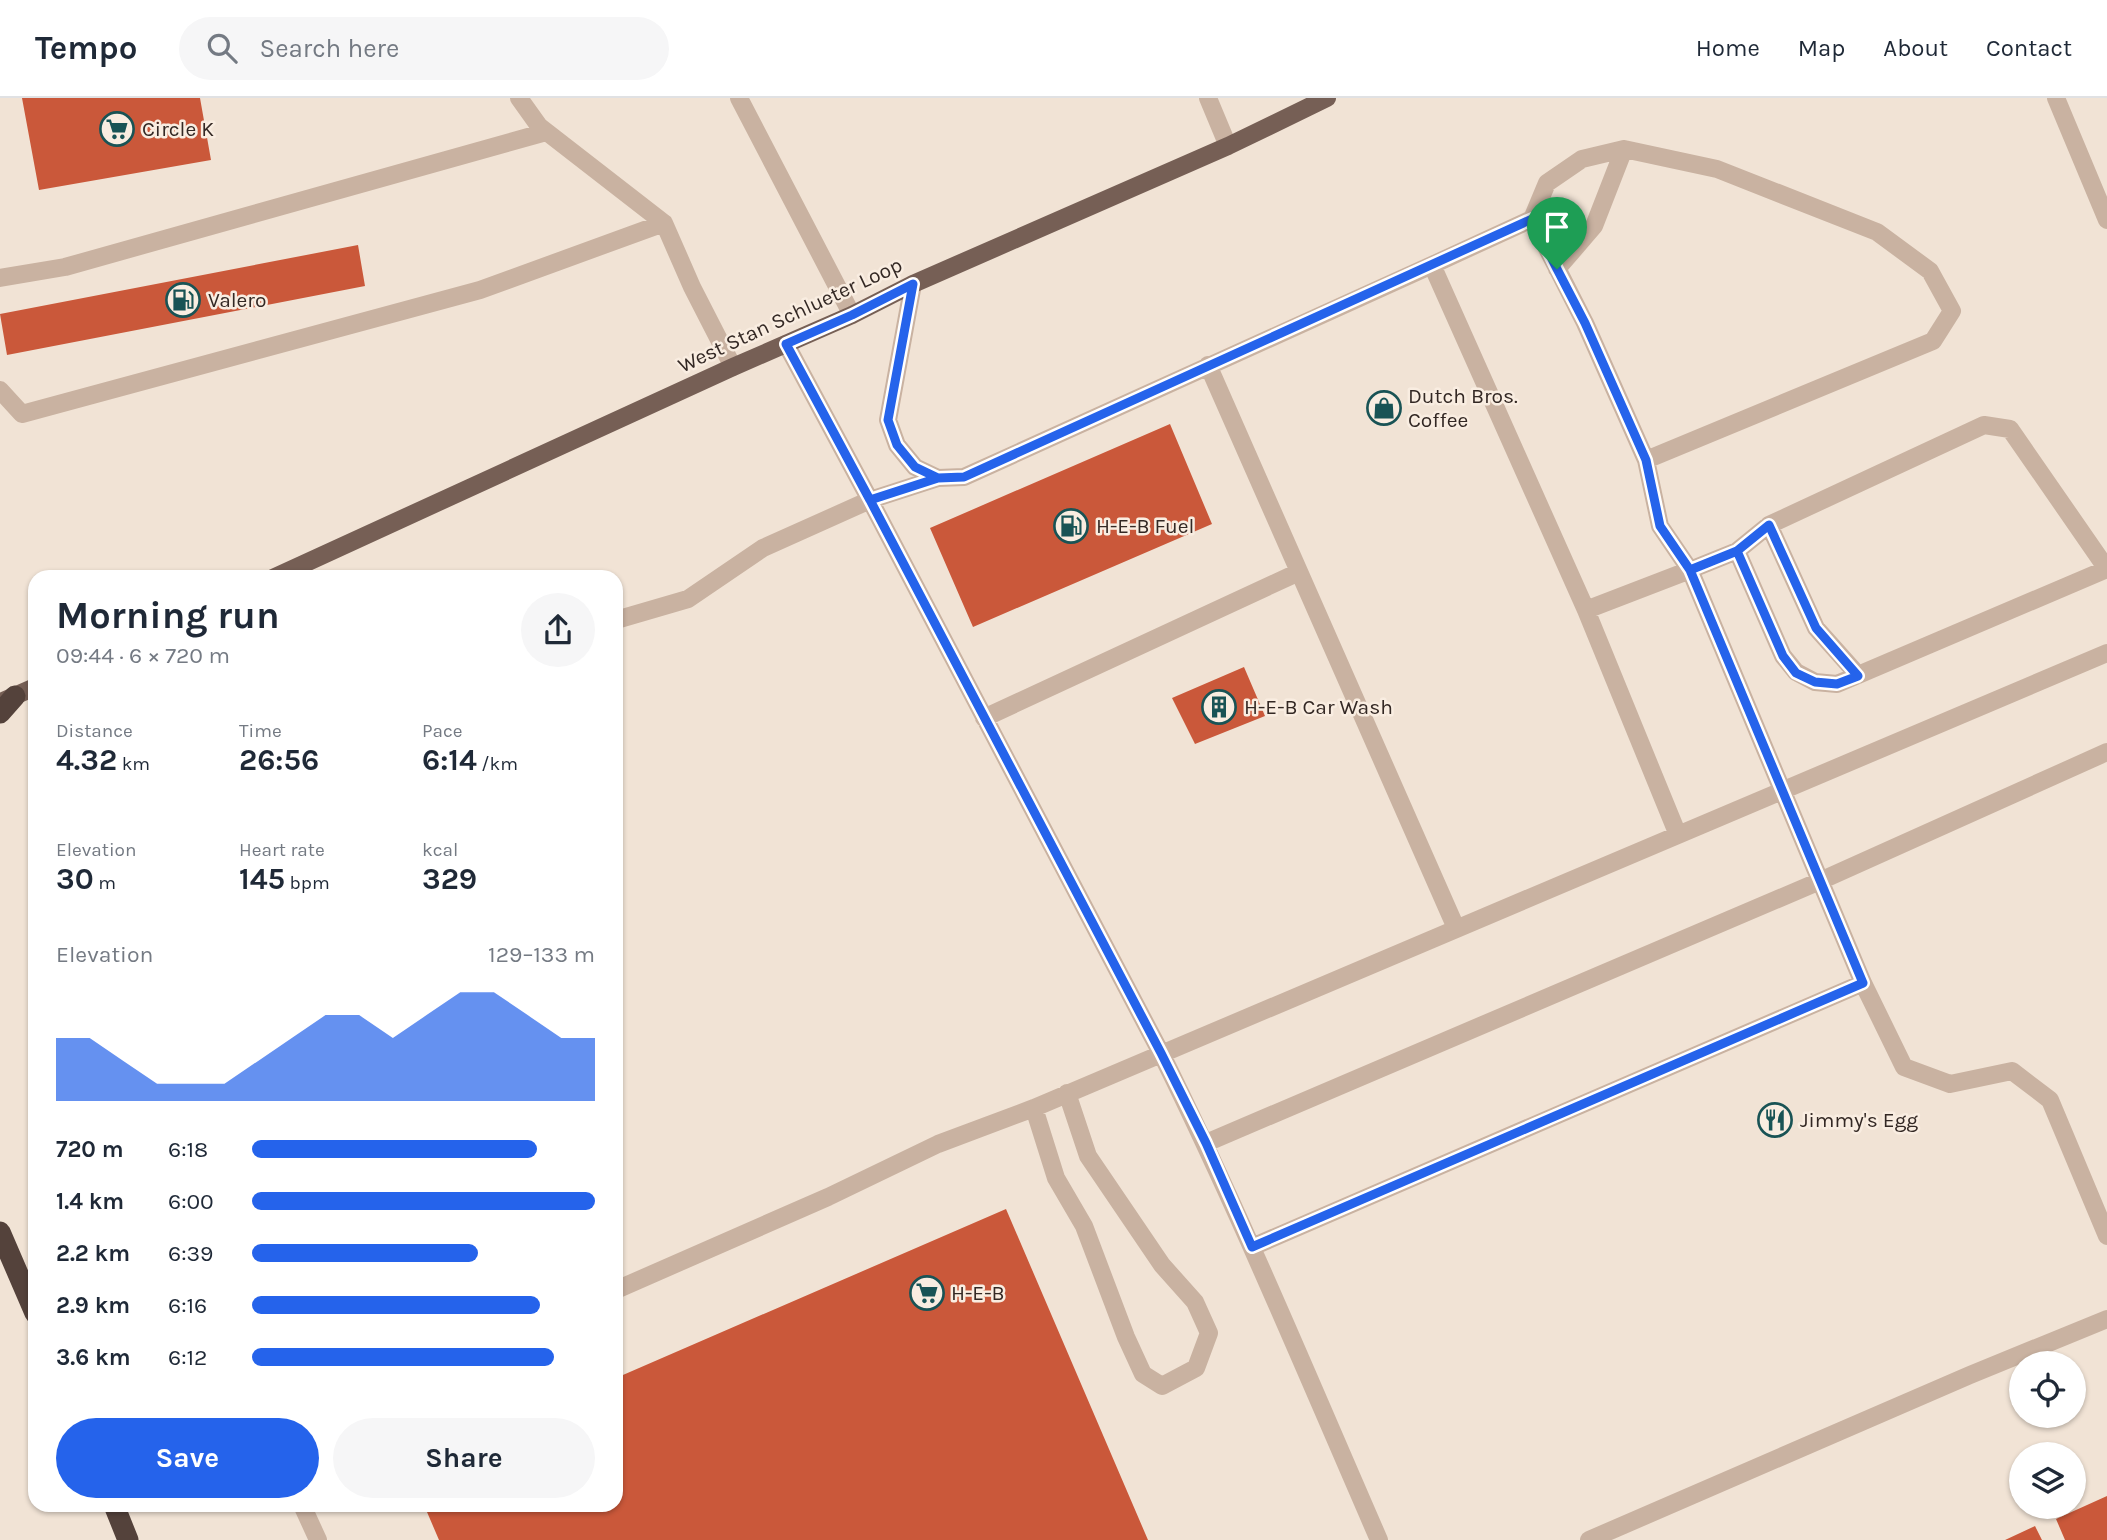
<!DOCTYPE html>
<html lang="en">
<head>
<meta charset="utf-8">
<style>
  :root { --surface:#fff; --page:#f6f6f7; --text:#1f2937; --muted:#747a83; --line:#e0e1e3; --accent:#2563eb }
  body { margin:0; font-family:Karla,sans-serif; background:var(--page); color:var(--text); height:100vh; display:flex; flex-direction:column; font-size:26px; white-space:nowrap }
  * { box-sizing:border-box; margin:0 }
  p { font-size:23px; color:var(--muted) }
  .icon { flex:none; width:38px; height:38px; fill:none; stroke:currentColor; stroke-width:2; stroke-linecap:round; stroke-linejoin:round }
  .map { position:relative; flex:1; overflow:hidden }
  .side { position:absolute; left:28px; top:472px; width:595px; height:942px; display:flex; flex-direction:column; background:var(--surface); border-radius:21px; box-shadow:0 2px 5px #0004 }
  .side>* { flex:none }
  .controls { position:absolute; left:2009px; top:1253px; display:grid; gap:14px }
  .controls a { display:grid; place-items:center; width:77px; height:77px; border-radius:50%; background:var(--surface); box-shadow:0 2px 5px #0004; font-size:35px }
  .pin { position:absolute; display:grid; place-items:center; width:60px; height:60px; color:#fff; margin:-72px -30px; border-radius:50% 50% 50% 0; rotate:-45deg; box-shadow:0 0 7px #0007 }
  .pin .icon { rotate:45deg }
  .round { display:grid; place-items:center; flex:none; width:74px; height:74px; border-radius:37px; background:var(--page) }
  .overview { display:flex; align-items:center; justify-content:space-between; height:119px; padding:0 28px }
  h1 { font-size:38px; font-weight:700; line-height:52px }
  .metrics { display:grid; grid-template-columns:repeat(3,1fr); gap:10px; height:119px; padding:7px 28px }
  .metrics div { display:grid; align-content:center }
  .metrics b { font-size:30px; font-weight:700 }
  .metrics small { font-size:19px; font-weight:400 }
  .metrics p { font-size:19px }
  .chart { height:196px; padding:14px 28px }
  .chart p { display:flex; justify-content:space-between }
  .chart svg { width:100%; height:126px; margin-top:7px; fill:var(--accent); opacity:.7 }
  .action { display:flex; gap:14px; margin-top:auto; padding:14px 28px }
  .action a { flex:1; height:80px; border-radius:42px; background:var(--accent); color:#fff; font-size:28px; font-weight:700; line-height:80px; text-align:center }
  .action a+a { background:var(--page); color:var(--text) }
  ul { padding:0 28px; list-style:none; font-size:23px }
  li { display:grid; grid-template-columns:112px 84px 1fr; align-items:center; height:52px }
  li i { height:18px; border-radius:9px; background:var(--accent) }
  header { display:flex; align-items:center; gap:42px; box-sizing:border-box; height:98px; padding:0 35px; background:var(--surface); border-bottom:2px solid var(--line) }
  header strong { font-size:33px }
  nav { display:flex; gap:38px; margin-inline-start:auto; font-size:24px }
  .search { width:490px; height:63px; background:var(--page); display:flex; align-items:center; gap:18px; box-sizing:border-box; padding:0 24px; border-radius:38px; color:var(--muted); font-size:26px }
  .map>svg:first-child { display:block }
  .building { fill:#ca583a }
  .lines { fill:none; stroke-linecap:round; stroke-linejoin:round }
  .minor { stroke:#c9b2a1; stroke-width:18 }
  .major { stroke:#765f55; stroke-width:18 }
  .highway { stroke:#54423b; stroke-width:21 }
  .route-casing { stroke:#fff; stroke-width:14 }
  .route { stroke:#2563eb; stroke-width:9 }
  .labels { text-anchor:middle; stroke-width:5; stroke-linejoin:round; paint-order:stroke }
  .poi-label { font-size:21px; fill:#332824; stroke:#f9ede1; text-anchor:start }
  .street-label { font-size:21px; fill:#332824; stroke:#f9ede1 }
</style>
</head>
<body>
<header>
<strong>Tempo</strong>
<div class="search"><svg class="icon" aria-label="search" viewBox="0 0 24 24"><circle cx="10" cy="10" r="6"/><path d="M15 15l6 6"/></svg>Search here</div>
<nav><a>Home</a><a>Map</a><a>About</a><a>Contact</a></nav>
</header>
<div class="map">
<svg width="2107" height="1442" viewBox="0 0 2107 1442">
  <rect width="100%" height="100%" fill="#f1e3d5"/>
  <path class="building" d="M22,0h178l11,62 -172,30z
    M358,147l7,41 -358,69 -7,-41z
    M1170,326l42,100 -239,103 -43,-99z
    M1244,569l21,49 -70,28 -23,-46z
    M1006,1111l142,331h-709l-15,-35h192v-127z
    M2107,1398v44h-42l-9,-21z
    M2035,1428l7,14h-37z"/>
  <g class="lines">
    <path class="minor" d="M519,0l20,28 125,97 28,64 41,80
      M739,0l113,217
      M1208,0l20,48
      M2056,0l51,122
      M1532,121l53,104 61,137 14,66 30,44 47,-19 32,-26 215,-100 26,4 97,140 -270,115 -22,-2 -19,-10 -13,-16 -46,-105
      M1432,167l100,-46 15,-36 35,-24 42,-10 93,20 160,63 53,39 22,40 -19,30 -287,119
      M1557,171l37,-43 30,-77
      M0,180l65,-11 481,-135
      M913,186l-25,136 9,25 18,22 23,11 26,-1 468,-212 154,345
      M786,246l84,156 291,553c79,160 147,324 218,487
      M1208,267l248,563
      M0,292l22,24 458,-124 184,-67
      M1769,427l47,103 42,47
      M616,522l72,-21 75,-51 107,-48 68,-22
      M984,620l315,-146
      M1678,737l-92,-225 104,-40 173,413
      M1034,1010l22,70 28,48 42,111 17,37 19,12 34,-18 13,-35 -14,-31 -33,-37 -74,-109 -21,-63
      M1206,1045l614,-262 287,-129
      M1252,1149l611,-264 41,84 46,17 62,-13 38,29 57,136
      M616,1192l212,-93 110,-53 96,-36 1073,-455
      M302,1407l16,35
      M1589,1442l381,-165 137,-56"/>
    <path class="major" d="M273,480l460,-211 119,-52 61,-31 315,-138 99,-48
      M3,603l32,-14"/>
    <path class="highway" d="M0,615l15,-17
      M0,1134l35,81
      M114,1407l14,35"/>
  </g>
  <g class="lines">
    <g class="route-casing">
      <path id="route" d="M1557,171l-25,-50 -568,258 -26,1 -68,22 -84,-156 66,-29 61,-31 -25,136 9,25 18,22 23,11 -68,22 291,553 45,90 46,104 611,-264 -173,-413 47,-19 46,105 13,17 19,9 22,2 21,-8 -42,-48 -47,-103 -32,26 -47,19 -30,-44 -14,-66 -61,-137 -28,-54"/>
    </g>
    <use href="#route" class="route"/>
  </g>
  <defs>
    <g id="supermarket-ring" transform="scale(1.75)"><circle r="9.5" fill="#f9ede1" stroke="#195355" stroke-width="1.5"/><path d="M-6-5.5h2.5l.6 2H6L4.5 2H-2.5L-4.4-4H-6ZM-1.5 3.2a1.3 1.3 0 1 0 .1 0ZM3 3.2a1.3 1.3 0 1 0 .1 0Z" fill="#195355"/></g>
    <g id="fuel-ring" transform="scale(1.75)"><circle r="9.5" fill="#f9ede1" stroke="#195355" stroke-width="1.5"/><path d="M-5.5-6h7V0h2V4h1.3V-2.5L3-4.5l.8-.8L6-3V5H2.5V1h-1V6h-7ZM-4.2-4.7v3.2H.2V-4.7Z" fill="#195355"/></g>
    <g id="shop-ring" transform="scale(1.75)"><circle r="9.5" fill="#f9ede1" stroke="#195355" stroke-width="1.5"/><path d="M-5-2.5h2.3a2.7 3.5 0 0 1 5.4 0H5L5.5 6h-11ZM-1.5-2.5h3a1.5 2.3 0 0 0-3 0Z" fill="#195355"/></g>
    <g id="building-ring" transform="scale(1.75)"><circle r="9.5" fill="#f9ede1" stroke="#195355" stroke-width="1.5"/><path d="M-4-6H4V6H1V3H-1V6H-4ZM-2.5-4.3h1.7v1.8h-1.7ZM.8-4.3h1.7v1.8H.8ZM-2.5-1h1.7V.8h-1.7ZM.8-1h1.7V.8H.8Z" fill="#195355"/></g>
    <g id="restaurant-ring" transform="scale(1.75)"><circle r="9.5" fill="#f9ede1" stroke="#195355" stroke-width="1.5"/><path d="M-5-6h1v4h1v-4h1v4h1v-4h1v5L-1.5 .5V6h-2V.5L-5-1ZM5-6V6H3V1.5H1.5Q1.5-4 5-6Z" fill="#195355"/></g>
  </defs>
  <g fill-rule="evenodd">
    <use href="#supermarket-ring" x="117" y="31"/>
    <use href="#fuel-ring" x="183" y="202"/>
    <use href="#shop-ring" x="1384" y="310"/>
    <use href="#fuel-ring" x="1071" y="428"/>
    <use href="#building-ring" x="1219" y="609"/>
    <use href="#restaurant-ring" x="1775" y="1022"/>
    <use href="#supermarket-ring" x="927" y="1195"/>
  </g>
  <g class="labels">
    <g class="poi-label">
      <text x="142" y="38">Circle K</text>
      <text x="208" y="209">Valero</text>
      <text x="1408" y="305">Dutch Bros.<tspan x="1408" dy="24">Coffee</tspan></text>
      <text x="1096" y="435">H-E-B Fuel</text>
      <text x="1244" y="616">H-E-B Car Wash</text>
      <text x="1800" y="1029">Jimmy's Egg</text>
      <text x="951" y="1202">H-E-B</text>
    </g>
    <g class="street-label">
      <text transform="translate(790 217) rotate(-25)" y="7">West Stan Schlueter Loop</text>
    </g>
  </g>
</svg>
<div class="controls">
<a><svg class="icon" aria-label="locate" viewBox="0 0 24 24"><circle cx="12" cy="12" r="6"/><path d="M12 2v4M12 18v4M2 12h4M18 12h4"/></svg></a>
<a><svg class="icon" aria-label="layers" viewBox="0 0 24 24"><path d="M12 4l9 5-9 5-9-5zM3 14l9 5 9-5"/></svg></a>
</div>
<div class="pin" style="left:1557px;top:171px;background:#1e9e55"><svg class="icon" aria-label="arrive" viewBox="0 0 24 24"><path d="M6 21V4h12l-3 4 3 4H6"/></svg></div>
<section class="side">
<div class="overview"><div><h1>Morning run</h1><p>09:44 · 6 × 720 m</p></div><a class="round"><svg class="icon" aria-label="share" viewBox="0 0 24 24"><path d="M12 15V3M7 8l5-5 5 5M5 13v7h14v-7"/></svg></a></div>
<div class="metrics">
<div><p>Distance</p><b>4.32<small> km</small></b></div>
<div><p>Time</p><b>26:56</b></div>
<div><p>Pace</p><b>6:14<small> /km</small></b></div>
</div>
<div class="metrics">
<div><p>Elevation</p><b>30<small> m</small></b></div>
<div><p>Heart rate</p><b>145<small> bpm</small></b></div>
<div><p>kcal</p><b>329</b></div>
</div>
<div class="chart"><p><span>Elevation</span>129–133 m</p>
<svg viewBox="0 0 160 44" preserveAspectRatio="none"><path d="M0 44V22L10 22L20 30L30 38L40 38L50 38L60 30L70 22L80 14L90 14L100 22L110 14L120 6L130 6L140 14L150 22L160 22V44z"/></svg>
</div>
<ul>
<li><b>720 m</b>6:18<i style="width:83%"></i></li>
<li><b>1.4 km</b>6:00<i style="width:100%"></i></li>
<li><b>2.2 km</b>6:39<i style="width:66%"></i></li>
<li><b>2.9 km</b>6:16<i style="width:84%"></i></li>
<li><b>3.6 km</b>6:12<i style="width:88%"></i></li>
</ul>
<div class="action"><a>Save</a><a>Share</a></div>
</section>
</div>
</body>
</html>
